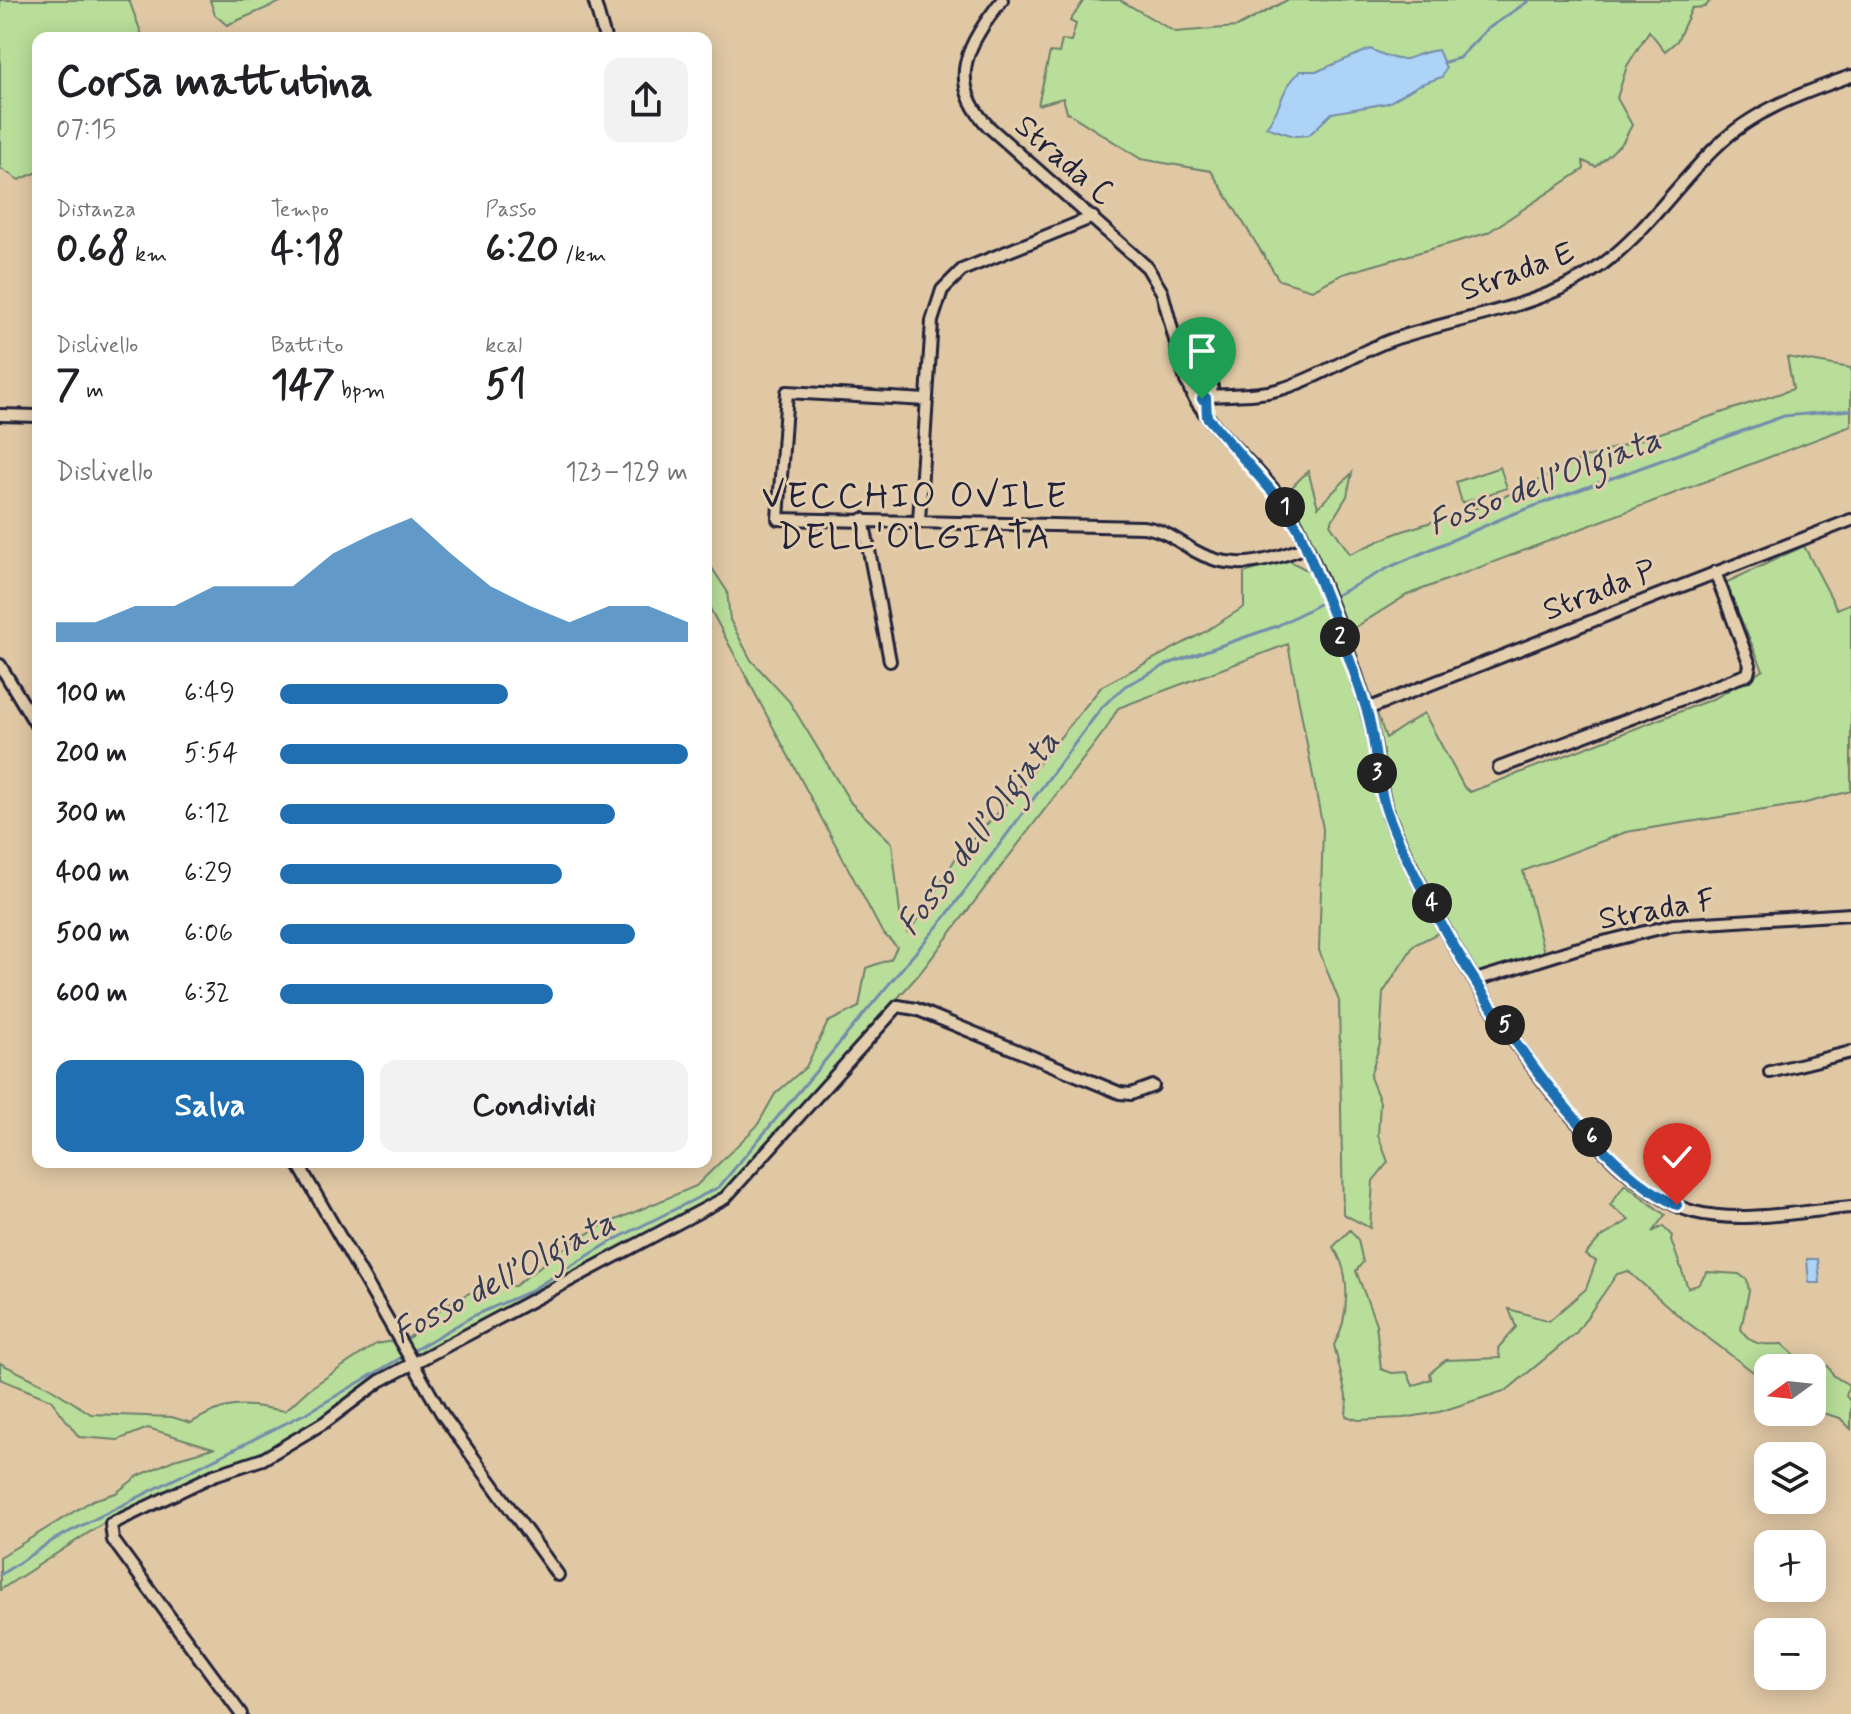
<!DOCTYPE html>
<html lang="it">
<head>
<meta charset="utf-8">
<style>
  :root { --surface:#fff; --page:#f2f2f2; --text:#202124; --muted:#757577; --accent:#1f6fb2 }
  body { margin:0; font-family:Mynerve,sans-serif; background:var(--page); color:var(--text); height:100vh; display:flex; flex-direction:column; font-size:30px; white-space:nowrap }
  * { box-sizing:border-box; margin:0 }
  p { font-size:26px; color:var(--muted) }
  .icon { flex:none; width:44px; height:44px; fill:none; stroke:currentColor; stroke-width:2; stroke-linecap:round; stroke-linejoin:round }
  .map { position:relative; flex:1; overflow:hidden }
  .panel { position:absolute; left:32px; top:32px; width:680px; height:1136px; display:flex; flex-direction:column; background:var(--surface); border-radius:16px; box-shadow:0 4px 20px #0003 }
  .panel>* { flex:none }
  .needle { width:52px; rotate:255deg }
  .fabs { position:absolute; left:1754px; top:1354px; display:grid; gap:16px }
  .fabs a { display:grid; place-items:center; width:72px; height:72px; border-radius:16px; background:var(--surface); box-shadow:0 4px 20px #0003; font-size:40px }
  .pin { position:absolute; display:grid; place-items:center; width:68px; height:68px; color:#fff; margin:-82px -34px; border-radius:50% 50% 50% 0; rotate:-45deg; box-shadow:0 0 8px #0007 }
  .pin .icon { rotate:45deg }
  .km { position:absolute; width:40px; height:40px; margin:-20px; border-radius:50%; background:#222; color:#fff; font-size:22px; line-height:40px; text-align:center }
  .round { display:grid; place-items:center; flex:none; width:84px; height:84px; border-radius:16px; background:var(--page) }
  .headline { display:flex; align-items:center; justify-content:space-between; height:136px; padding:0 24px }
  h1 { font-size:44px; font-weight:700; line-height:60px }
  .stats { display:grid; grid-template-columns:repeat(3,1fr); gap:12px; height:136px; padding:8px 24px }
  .stats div { display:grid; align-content:center }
  .stats b { font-size:40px; font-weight:700 }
  .stats small { font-size:22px; font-weight:400 }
  .stats p { font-size:22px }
  .chart { height:224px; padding:16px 24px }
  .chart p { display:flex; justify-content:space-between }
  .chart svg { width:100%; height:144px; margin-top:8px; fill:var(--accent); opacity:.7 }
  .button { display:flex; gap:16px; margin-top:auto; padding:16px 24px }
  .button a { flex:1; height:92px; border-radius:16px; background:var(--accent); color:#fff; font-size:32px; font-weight:700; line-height:92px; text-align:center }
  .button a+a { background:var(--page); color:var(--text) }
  ul { padding:0 24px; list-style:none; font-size:26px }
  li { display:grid; grid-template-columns:128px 96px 1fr; align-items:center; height:60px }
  li i { height:20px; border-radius:10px; background:var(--accent) }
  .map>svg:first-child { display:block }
  .green { fill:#b8de99; stroke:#6d806a; stroke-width:2 }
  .water { fill:#add3f6; stroke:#758cab; stroke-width:2 }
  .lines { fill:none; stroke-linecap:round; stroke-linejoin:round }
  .stream { stroke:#758cab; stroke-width:3 }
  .minor-casing { stroke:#22223b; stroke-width:16 }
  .minor { stroke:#e3cead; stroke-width:10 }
  .route-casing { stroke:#fff; stroke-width:16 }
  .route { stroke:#1f6fb2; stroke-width:10 }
  .labels { text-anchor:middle; stroke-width:6; stroke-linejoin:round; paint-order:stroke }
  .street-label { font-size:32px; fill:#22223b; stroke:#e3cead }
  .water-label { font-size:34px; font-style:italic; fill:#373d57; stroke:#e3cead }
  .quarter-label { font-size:36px; letter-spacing:2px; fill:#22223b; stroke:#e3cead }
</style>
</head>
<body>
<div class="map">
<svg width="1851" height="1714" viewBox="0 0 1851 1714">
  <rect width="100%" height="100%" fill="#e0c8a5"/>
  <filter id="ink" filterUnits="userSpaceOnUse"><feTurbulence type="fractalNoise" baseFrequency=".0125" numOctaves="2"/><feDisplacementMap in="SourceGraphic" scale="16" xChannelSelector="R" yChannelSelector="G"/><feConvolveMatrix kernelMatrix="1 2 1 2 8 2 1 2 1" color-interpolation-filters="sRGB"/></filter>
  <g filter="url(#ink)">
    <path class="green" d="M0,0h129l14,38h-105v134l-19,8 -19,-12z
      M210,0h75l-58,25 -12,-10z
      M1084,0h36l55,32 62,-5 50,-27h424l-6,7 -13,1 -15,33 -12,10 -16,-20 -22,35 -10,32 15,27 -9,17 -27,25 -13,-6 1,8 -97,64 -144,41 -31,16 -33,-10 -68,-109 -70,-12 -74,-47 -4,-14 -25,7 12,-53 9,1 3,-13 9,1 5,-17 -6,-3z
      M1787,357l64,11v58l-444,169 -59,37 38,106 38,-25 40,74 6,5 245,-94 48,-28 -38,-87 79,-37 33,63 14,-6v188l-49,13 -176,28 -103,39 22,85 -69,24 -30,-51 -32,16 -31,48 -3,50 -10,34 10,25 -2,33 10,27 -15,19 -3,47 -27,-14 -4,-213 -20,-51 4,-121 -35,-185 -170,64 -12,21 -186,244 -197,221 -306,166 -47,21 -78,57 -188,85 -104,67v-33l93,-57 23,-7 22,-17 40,-18 35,-10 -65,-20 -30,12 -39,-3 -28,-37 -51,-21v-16l49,24 42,27 81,3 19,6c37,-23 52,-19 94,-12l24,-22 67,-45 33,-6c25,-30 66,-56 106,-52l46,-36 36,-22 99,-42 61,-60 18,-32 31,-27 22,-45 31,-15 7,-39 25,-9 6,-12 -15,-15 -176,-331v-42l21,32 3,29 21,40 38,41 62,102 41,40 8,70 7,19 16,-18 35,-60 42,-43 102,-125 99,-52 43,-27v-34l44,-13 21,11 -20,-81 19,-19 10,36 34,-34 -5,23 -17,28 20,30 47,-21 94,-30 94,-45 208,-69z
      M1500,467l7,21 -45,15 -6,-21z
      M1625,1184l40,31 -13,17 11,-6 9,10 -1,4 17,48 10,-3 9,-13 32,2 8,6 2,11 -8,38c10,17 22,16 41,15l26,24h-40v15l-89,-67 -51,-45 -11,3 -41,59 -69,57 -68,22 -36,6 -45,2 -12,-4 1,-16 -13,-55c15,-26 18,-73 -1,-98l17,-17 8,10 5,22 -7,9 20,53 5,45 11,4 15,-1 6,14 18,-7 -1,-6 16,-13 54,-2 -2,-10 18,-21 -7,-18 40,12 37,-32 10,-28 -11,-6 14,-16 30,-19 -19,-15z
      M1828,1366l6,10 15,9 -3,11 5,6v27l-11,-11 -28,-8v-39z"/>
    <path class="water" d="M1370,49c45,20 30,6 68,1l8,18 -4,9 -23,8 -31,18 -56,10 -23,22 -15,1 -28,-9c18,-21 12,-36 35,-56h17z
      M1807,1259h11l2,24h-11z"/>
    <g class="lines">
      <path class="stream" d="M1445,62l14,-4 27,-28 44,-30
        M411,1352l62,-36 55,-24 86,-52 105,-53 227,-271 156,-209 23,-21 43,-22 109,-38 115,-60 118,-51 274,-99 67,-6
        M0,1575l55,-36 257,-129 92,-54"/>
      <g class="minor-casing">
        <path id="minor" d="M594,0l11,38
          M1002,0c-33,43 -58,80 -13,127l158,140 15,25 24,89 10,17h10l6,-11 -3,-7 -10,-3 -7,4 -2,9
          M1179,352l26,25
          M1193,396c29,48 82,82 106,132 25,56 56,135 71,194 8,31 7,63 19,94 40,104 194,366 305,396 48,12 108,-1 157,-5
          M1208,396c25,-2 49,0 73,-7 41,-12 76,-38 116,-51 68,-22 148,-31 206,-74 45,-34 74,-80 114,-118 37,-36 86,-53 134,-70
          M926,400l-139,-8 -9,127 365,8c19,2 34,13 50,23 39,23 74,12 113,-3
          M0,415l38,1
          M863,519l27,142
          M919,520l13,-199 10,-31 20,-20 131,-53
          M0,665l38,63
          M1367,709l484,-189
          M1499,768l249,-94 2,-9 -35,-93
          M1476,980l99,-31 98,-24 178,-11
          M1770,1072l81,-20
          M297,1162l145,252 116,161
          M241,1714l-128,-174 -2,-16 103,-49 49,-16 62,-37 55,-41 345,-183 173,-192 18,3 204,84 11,1 22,-8"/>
      </g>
      <use href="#minor" class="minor"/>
    </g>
  </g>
  <g class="lines" filter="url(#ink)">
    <g class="route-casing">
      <path id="route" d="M1202,399l4,-1 1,19 76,87 16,26c24,59 49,120 68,181 10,33 8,68 20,101 39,106 187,347 290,393"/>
    </g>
    <use href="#route" class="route"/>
  </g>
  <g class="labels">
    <g class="street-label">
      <text transform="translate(1065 159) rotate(41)" y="11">Strada C</text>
      <text transform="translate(1517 270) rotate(-20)" y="11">Strada E</text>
      <text transform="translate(1599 589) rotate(-21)" y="11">Strada P</text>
      <text transform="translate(1657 908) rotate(-10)" y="11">Strada F</text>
    </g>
    <g class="water-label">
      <text transform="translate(1544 480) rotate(-21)" y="12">Fosso dell’Olgiata</text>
      <text transform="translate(977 832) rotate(-53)" y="12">Fosso dell’Olgiata</text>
      <text transform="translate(503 1276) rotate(-28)" y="12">Fosso dell’Olgiata</text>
    </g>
    <g class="quarter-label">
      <text x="915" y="507">VECCHIO OVILE<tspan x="915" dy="41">DELL'OLGIATA</tspan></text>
    </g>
  </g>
</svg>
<div class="fabs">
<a><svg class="needle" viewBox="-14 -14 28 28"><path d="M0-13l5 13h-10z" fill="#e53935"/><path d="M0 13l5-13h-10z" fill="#757577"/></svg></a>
<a><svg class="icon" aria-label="layers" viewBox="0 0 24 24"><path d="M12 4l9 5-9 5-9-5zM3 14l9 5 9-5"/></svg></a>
<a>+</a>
<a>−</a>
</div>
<div class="pin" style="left:1202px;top:399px;background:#1e9e55"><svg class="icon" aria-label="arrive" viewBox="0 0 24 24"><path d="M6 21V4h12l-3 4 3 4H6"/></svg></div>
<div class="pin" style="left:1677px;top:1205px;background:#d93025"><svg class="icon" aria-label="check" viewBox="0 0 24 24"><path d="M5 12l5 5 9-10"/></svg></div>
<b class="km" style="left:1285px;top:507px">1</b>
<b class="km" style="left:1340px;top:637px">2</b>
<b class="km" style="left:1377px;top:773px">3</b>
<b class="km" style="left:1432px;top:903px">4</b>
<b class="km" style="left:1505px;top:1025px">5</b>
<b class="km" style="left:1592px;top:1137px">6</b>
<section class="panel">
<div class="headline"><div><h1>Corsa mattutina</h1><p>07:15</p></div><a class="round"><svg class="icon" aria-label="share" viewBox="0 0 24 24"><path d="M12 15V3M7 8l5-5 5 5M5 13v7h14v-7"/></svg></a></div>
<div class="stats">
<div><p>Distanza</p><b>0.68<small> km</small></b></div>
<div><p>Tempo</p><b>4:18</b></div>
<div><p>Passo</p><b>6:20<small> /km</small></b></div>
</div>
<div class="stats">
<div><p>Dislivello</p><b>7<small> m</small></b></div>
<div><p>Battito</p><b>147<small> bpm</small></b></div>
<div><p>kcal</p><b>51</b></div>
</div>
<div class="chart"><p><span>Dislivello</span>123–129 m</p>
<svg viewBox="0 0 160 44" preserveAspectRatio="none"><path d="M0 44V38L10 38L20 33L30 33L40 27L50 27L60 27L70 17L80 11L90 6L100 17L110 27L120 33L130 38L140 33L150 33L160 38V44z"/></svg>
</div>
<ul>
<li><b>100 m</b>6:49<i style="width:56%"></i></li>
<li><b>200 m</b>5:54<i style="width:100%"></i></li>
<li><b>300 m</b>6:12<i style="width:82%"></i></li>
<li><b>400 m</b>6:29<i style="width:69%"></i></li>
<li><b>500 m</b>6:06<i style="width:87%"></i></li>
<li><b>600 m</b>6:32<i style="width:67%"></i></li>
</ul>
<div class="button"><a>Salva</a><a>Condividi</a></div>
</section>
</div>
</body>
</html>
